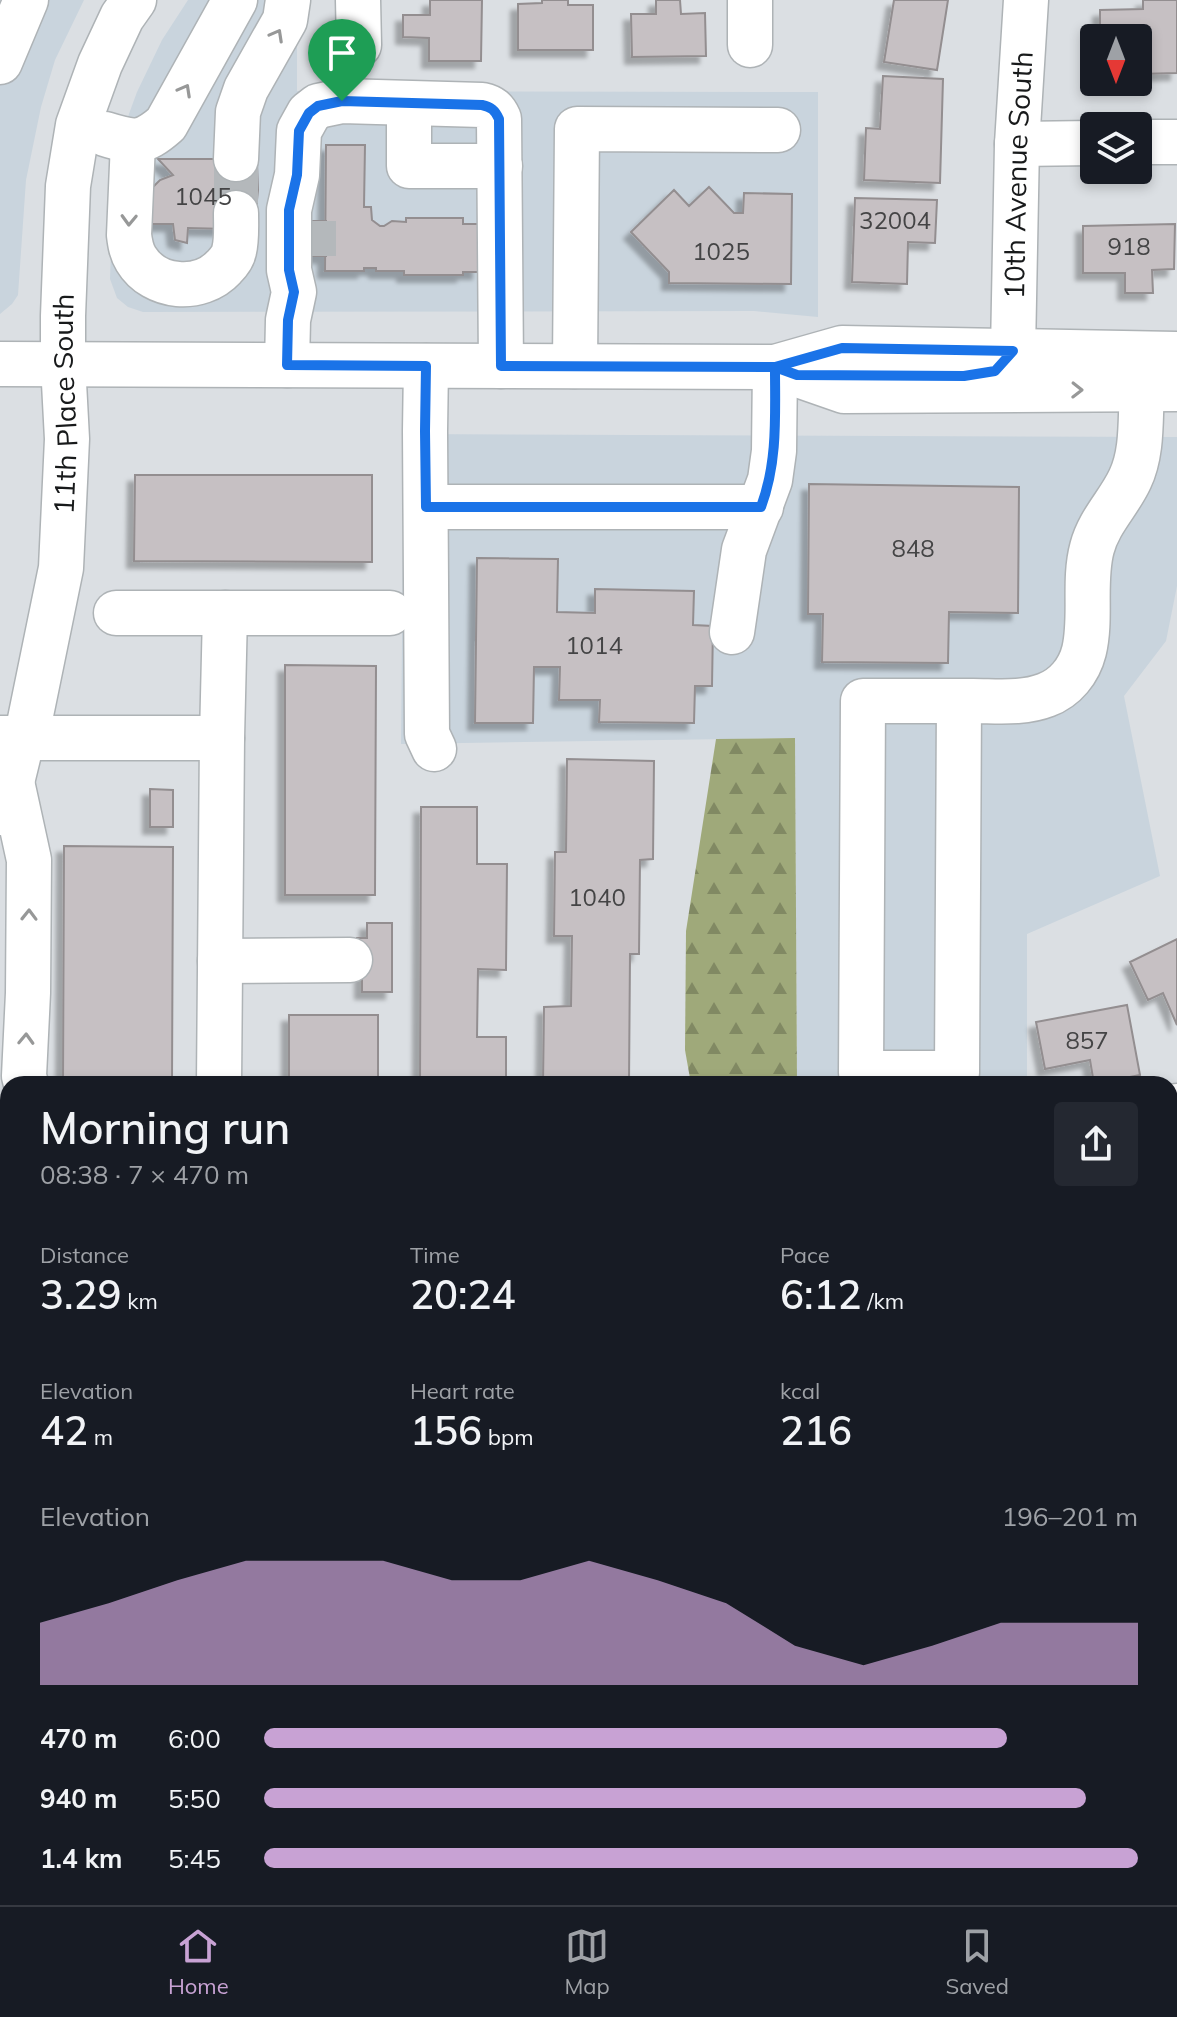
<!DOCTYPE html>
<html lang="en">
<head>
<meta charset="utf-8">
<style>
  :root { --surface:#171b24; --page:#242831; --text:#f1f3f6; --muted:#9ea1a6; --line:#363941; --accent:#c8a2d4 }
  body { margin:0; font-family:Mulish,sans-serif; background:var(--page); color:var(--text); height:100vh; display:flex; flex-direction:column; font-size:30px; white-space:nowrap }
  * { box-sizing:border-box; margin:0 }
  p { font-size:26px; color:var(--muted) }
  .icon { flex:none; width:44px; height:44px; fill:none; stroke:currentColor; stroke-width:2; stroke-linecap:round; stroke-linejoin:round }
  .map { position:relative; flex:1; overflow:hidden }
  .side { position:absolute; left:0px; top:1076px; width:1178px; height:830px; display:flex; flex-direction:column; background:var(--surface); border-radius:24px 24px 0 0; box-shadow:0 4px 12px #0003 }
  .side>* { flex:none }
  .needle { width:52px; rotate:180deg }
  .buttons { position:absolute; left:1080px; top:24px; display:grid; gap:16px }
  .buttons a { display:grid; place-items:center; width:72px; height:72px; border-radius:8px; background:var(--surface); box-shadow:0 4px 12px #0003; font-size:40px }
  .pin { position:absolute; display:grid; place-items:center; width:68px; height:68px; color:#fff; margin:-82px -34px; border-radius:50% 50% 50% 0; rotate:-45deg; box-shadow:0 0 8px #0007 }
  .pin .icon { rotate:45deg }
  .round { display:grid; place-items:center; flex:none; width:84px; height:84px; border-radius:8px; background:var(--page) }
  .summary { display:flex; align-items:center; justify-content:space-between; height:136px; padding:0 40px }
  h1 { font-size:44px; font-weight:600; line-height:60px }
  .metrics { display:grid; grid-template-columns:repeat(3,1fr); gap:12px; height:136px; padding:8px 40px }
  .metrics div { display:grid; align-content:center }
  .metrics b { font-size:40px; font-weight:600 }
  .metrics small { font-size:22px; font-weight:400 }
  .metrics p { font-size:22px }
  .chart { height:224px; padding:16px 40px }
  .chart p { display:flex; justify-content:space-between }
  .chart svg { width:100%; height:144px; margin-top:8px; fill:var(--accent); opacity:.7 }
  ul { padding:0 40px; list-style:none; font-size:26px }
  li { display:grid; grid-template-columns:128px 96px 1fr; align-items:center; height:60px }
  li i { height:20px; border-radius:10px; background:var(--accent) }
  .tab-bar { display:flex; justify-content:space-around; align-items:center; height:112px; border-top:2px solid var(--line); background:var(--surface); font-size:22px; color:var(--muted) }
  .tab-bar a { display:grid; justify-items:center; gap:4px }
  .tab-bar .active { color:var(--accent) }
  .map>svg:first-child { display:block }
  .built { fill:#c9d4dd }
  .forest { fill:url(#forest-firs) }
  .building { fill:#c6c0c3; stroke:#938e90; stroke-width:2; filter:url(#shadow) }
  .lines { fill:none; stroke-linecap:round; stroke-linejoin:round }
  .minor-tunnel { stroke:#b4b8bb; stroke-width:44; stroke-dasharray:44 22; stroke-linecap:butt }
  .minor-casing { stroke:#aeb3b6; stroke-width:47 }
  .major-casing { stroke:#aeb3b6; stroke-width:47 }
  .minor { stroke:#fff; stroke-width:44 }
  .major { stroke:#fff; stroke-width:44 }
  .oneway { stroke:#979898 }
  .route-casing { stroke:#fff; stroke-width:16 }
  .route { stroke:#1a73e8; stroke-width:10 }
  .labels { text-anchor:middle; stroke-width:6; stroke-linejoin:round; paint-order:stroke }
  .number-label { font-size:24px; fill:#444445 }
  .street-label { font-size:28px; fill:#181a1b; stroke:#dbdfe3 }
</style>
</head>
<body>
<div class="map">
<svg width="1177" height="1905" viewBox="0 0 1177 1905">
  <defs>
    <pattern id="forest-firs" width="22" height="20" patternUnits="userSpaceOnUse" patternTransform="scale(2)"><rect width="22" height="20" fill="#9fa97a"/><path d="M5 1l3.5 6h-7zM16 11l3.5 6h-7z" fill="#818963"/></pattern>
    <filter id="shadow"><feDropShadow dx="-7" dy="7" stdDeviation="2" flood-color="#0004"/></filter>
  </defs>
  <rect width="100%" height="100%" fill="#dbdfe3"/>
  <path class="built" d="M0,0h84l-29,60 -14,47 -15,73 -8,115 -6,9 -12,10z
    M188,0h109v91l521,1v225l-64,-6 -611,1 -15,-5 -11,-9 -7,-19 3,-84 13,-73 11,-30 25,-52z
    M404,434l773,3v149l-11,55 -42,55 36,180 -133,58v150h-230l-2,-346 -394,6z"/>
  <path class="forest" d="M795,738l2,346h-106l-6,-34 1,-119 30,-192z"/>
  <path class="building" d="M430,0h52l-1,61h-52v-23l-26,-1v-22h27z
    M542,0h26v5h25v45h-75v-46l24,-1z
    M656,0h24l1,14 24,-1 1,43 -74,1 -1,-43h25z
    M894,0h54l-11,70 -53,-8z
    M1143,0h34v73l-39,1v-36h-38v-28l43,-1z
    M883,76l60,3 -3,104 -76,-3 2,-52 14,1z
    M326,145h39l-1,62h7l1,13 8,6h4l8,-5 14,1v-4h57v6h15l1,48h-16v3h-59v-4h-28v-3h-12v3h-39z
    M158,159h93l6,4 1,27 -2,20 -28,19 -40,-1 -1,15 -12,-3 -2,-16h-27l5,-35 9,-9 13,-5z
    M709,187l25,26h9l1,-20 48,1 -1,90 -122,-1v-11l-38,-40 43,-42 15,16z
    M855,198l82,2 -2,43 -27,-1 -1,42 -55,-2z
    M300,221h26v35h-26z
    M1175,224l-1,45 -22,1 1,23h-28v-20h-42v-47z
    M135,475h237v87l-238,-1z
    M809,484l210,3 -1,126 -69,-1 -1,51 -126,-1 1,-48h-15z
    M477,558l81,1 -1,53 38,1v-24l99,2 -1,34 20,1 -1,60h-17l-1,37 -95,-1 1,-22h-41l1,-33h-26l-1,56h-58z
    M285,665l91,1 -1,229h-90z
    M567,759l87,2 -1,98 -13,1 -1,94h-9l-1,130h-86l1,-77 27,-1 1,-70h-18l1,-84h11z
    M150,789l23,1v37h-23z
    M421,807h56v57h30l-1,106 -28,-1 -1,68h29v47h-86z
    M64,846l109,1 -1,237h-109z
    M367,923h25v69h-30v-23h-5v-31h10z
    M1177,939v86l-14,-32 -15,7 -18,-38z
    M1127,1005l13,70 -46,9 -4,-24 -45,9 -9,-47z
    M289,1015h89v69h-89z
    M1177,1182v79l-3,1 -4,-10v-67z
    M1175,1417h2v62h-4z
    M0,1437h8v61h-8z
    M0,1639h8v53h-8z
    M1177,1772v94l-7,-4v-76z
    M597,1898h85v6l-85,-1z
    M849,1898h70l-3,7h-58l-10,-4z"/>
  <g class="lines">
    <path class="minor-tunnel" d="M236,159v54
      M314,221v35"/>
    <g class="minor-casing">
      <g id="minor">
        <path d="M358,0l1,45"/>
        <path d="M750,45v-45"/>
        <path d="M0,62l26,-62"/>
        <path d="M409,104v62h91"/>
        <path d="M105,134c29,9 37,11 61,-10l69,-124"/>
        <path d="M133,142l-4,93c1,8 2,16 7,24 18,30 64,34 88,8 4,-4 9,-10 10,-16 3,-11 2,-26 2,-38"/>
        <path d="M1138,142h39"/>
        <path d="M1017,144l77,-1"/>
        <path d="M236,159l2,-47 8,-23 39,-69 3,-20"/>
        <path id="s1" d="M1013,351l4,-207 9,-144"/>
        <path d="M287,365l1,-45 6,-28 -5,-22v-60l8,-35 2,-44 10,-18 9,-7 24,-5 140,4c9,2 13,5 17,14l2,247"/>
        <path d="M426,366l-1,65 2,303 7,15"/>
        <path d="M575,366l2,-237 201,1"/>
        <path d="M426,507h335"/>
        <path d="M116,613h274"/>
        <path d="M732,632l12,-82 26,-70 4,-29 1,-84"/>
        <path d="M959,701l-2,372h-96l2,-372c37,0 73,0 110,0 24,0 50,3 73,-6 19,-7 33,-24 38,-44 8,-33 -1,-70 8,-103 7,-27 27,-45 38,-69 13,-27 10,-61 12,-90"/>
        <path d="M0,738h222l-3,346"/>
        <path d="M222,738l3,-125"/>
        <path d="M12,782l17,78 -1,133 -4,83 2,8"/>
        <path id="s2" d="M0,813l12,-31 9,-37 5,-6 35,-171 6,-129 -4,-75v-48l5,-130 10,-61 22,-61 22,-47 12,-17"/>
        <path d="M220,961l130,-1"/>
        <path d="M1170,1108l7,-2"/>
        <path d="M0,1147l8,-1"/>
        <path d="M0,1288l8,1"/>
        <path d="M1170,1561h7"/>
        <path d="M0,1567h8"/>
        <path d="M737,1905l3,-7"/>
      </g>
    </g>
    <g class="major-casing">
      <path id="major" d="M0,364l775,3 67,-19 335,6
        M775,367l69,24 333,-2"/>
    </g>
    <use href="#minor" class="minor"/>
    <use href="#major" class="major"/>
  </g>
  <defs><path id="oneway-chevron" d="M-2-3.5L2.5 0L-2 3.5" fill="none" stroke-width="1.6" stroke-linecap="round" stroke-linejoin="round" transform="scale(2)"/></defs>
  <g class="oneway">
    <use href="#oneway-chevron" transform="translate(277 35) rotate(-61)"/>
    <use href="#oneway-chevron" transform="translate(185 90) rotate(-61)"/>
    <use href="#oneway-chevron" transform="translate(129 220) rotate(92)"/>
    <use href="#oneway-chevron" transform="translate(1077 390) rotate(1)"/>
    <use href="#oneway-chevron" transform="translate(29 915) rotate(-89)"/>
    <use href="#oneway-chevron" transform="translate(26 1039) rotate(-88)"/>
  </g>
  <g class="lines">
    <g class="route-casing">
      <path id="route" d="M342,101l-24,5 -9,7 -10,18 -2,44 -8,35v60l5,22 -6,28 -1,45 139,1 -1,65 1,76h335c17,-46 14,-92 14,-140l67,-19 171,3 -18,20 -31,5 -167,-1 -22,-8 -274,-1 -2,-247c-4,-9 -8,-12 -17,-14l-140,-4"/>
    </g>
    <use href="#route" class="route"/>
  </g>
  <g class="labels">
    <g class="number-label">
      <text x="203" y="205">1045</text>
      <text x="895" y="229">32004</text>
      <text x="1129" y="255">918</text>
      <text x="721" y="260">1025</text>
      <text x="913" y="557">848</text>
      <text x="594" y="654">1014</text>
      <text x="597" y="906">1040</text>
      <text x="1087" y="1049">857</text>
    </g>
    <g class="street-label">
      <text dy="10" stroke="none"><textPath href="#s1" startOffset="176">10th Avenue South</textPath></text>
      <text dy="10" stroke="none"><textPath href="#s2" startOffset="418">11th Place South</textPath></text>
    </g>
  </g>
</svg>
<div class="buttons">
<a><svg class="needle" viewBox="-14 -14 28 28"><path d="M0-13l5 13h-10z" fill="#e53935"/><path d="M0 13l5-13h-10z" fill="#9ea1a6"/></svg></a>
<a><svg class="icon" aria-label="layers" viewBox="0 0 24 24"><path d="M12 4l9 5-9 5-9-5zM3 14l9 5 9-5"/></svg></a>
</div>
<div class="pin" style="left:342px;top:101px;background:#1e9e55"><svg class="icon" aria-label="arrive" viewBox="0 0 24 24"><path d="M6 21V4h12l-3 4 3 4H6"/></svg></div>
<section class="side">
<div class="summary"><div><h1>Morning run</h1><p>08:38 · 7 × 470 m</p></div><a class="round"><svg class="icon" aria-label="share" viewBox="0 0 24 24"><path d="M12 15V3M7 8l5-5 5 5M5 13v7h14v-7"/></svg></a></div>
<div class="metrics">
<div><p>Distance</p><b>3.29<small> km</small></b></div>
<div><p>Time</p><b>20:24</b></div>
<div><p>Pace</p><b>6:12<small> /km</small></b></div>
</div>
<div class="metrics">
<div><p>Elevation</p><b>42<small> m</small></b></div>
<div><p>Heart rate</p><b>156<small> bpm</small></b></div>
<div><p>kcal</p><b>216</b></div>
</div>
<div class="chart"><p><span>Elevation</span>196–201 m</p>
<svg viewBox="0 0 160 44" preserveAspectRatio="none"><path d="M0 44V25L10 19L20 12L30 6L40 6L50 6L60 12L70 12L80 6L90 12L100 19L110 32L120 38L130 32L140 25L150 25L160 25V44z"/></svg>
</div>
<ul>
<li><b>470 m</b>6:00<i style="width:85%"></i></li>
<li><b>940 m</b>5:50<i style="width:94%"></i></li>
<li><b>1.4 km</b>5:45<i style="width:100%"></i></li>
</ul>
</section>
</div>
<nav class="tab-bar">
<a class="active"><svg class="icon" aria-label="home" viewBox="0 0 24 24"><path d="M3 11l9-7 9 7M6 9v11h12V9"/></svg>Home</a>
<a><svg class="icon" aria-label="map" viewBox="0 0 24 24"><path d="M3 6l6-2 6 2 6-2v14l-6 2-6-2-6 2zM9 4v14M15 6v14"/></svg>Map</a>
<a><svg class="icon" aria-label="saved" viewBox="0 0 24 24"><path d="M7 4h10v16l-5-4-5 4z"/></svg>Saved</a>
</nav>
</body>
</html>
